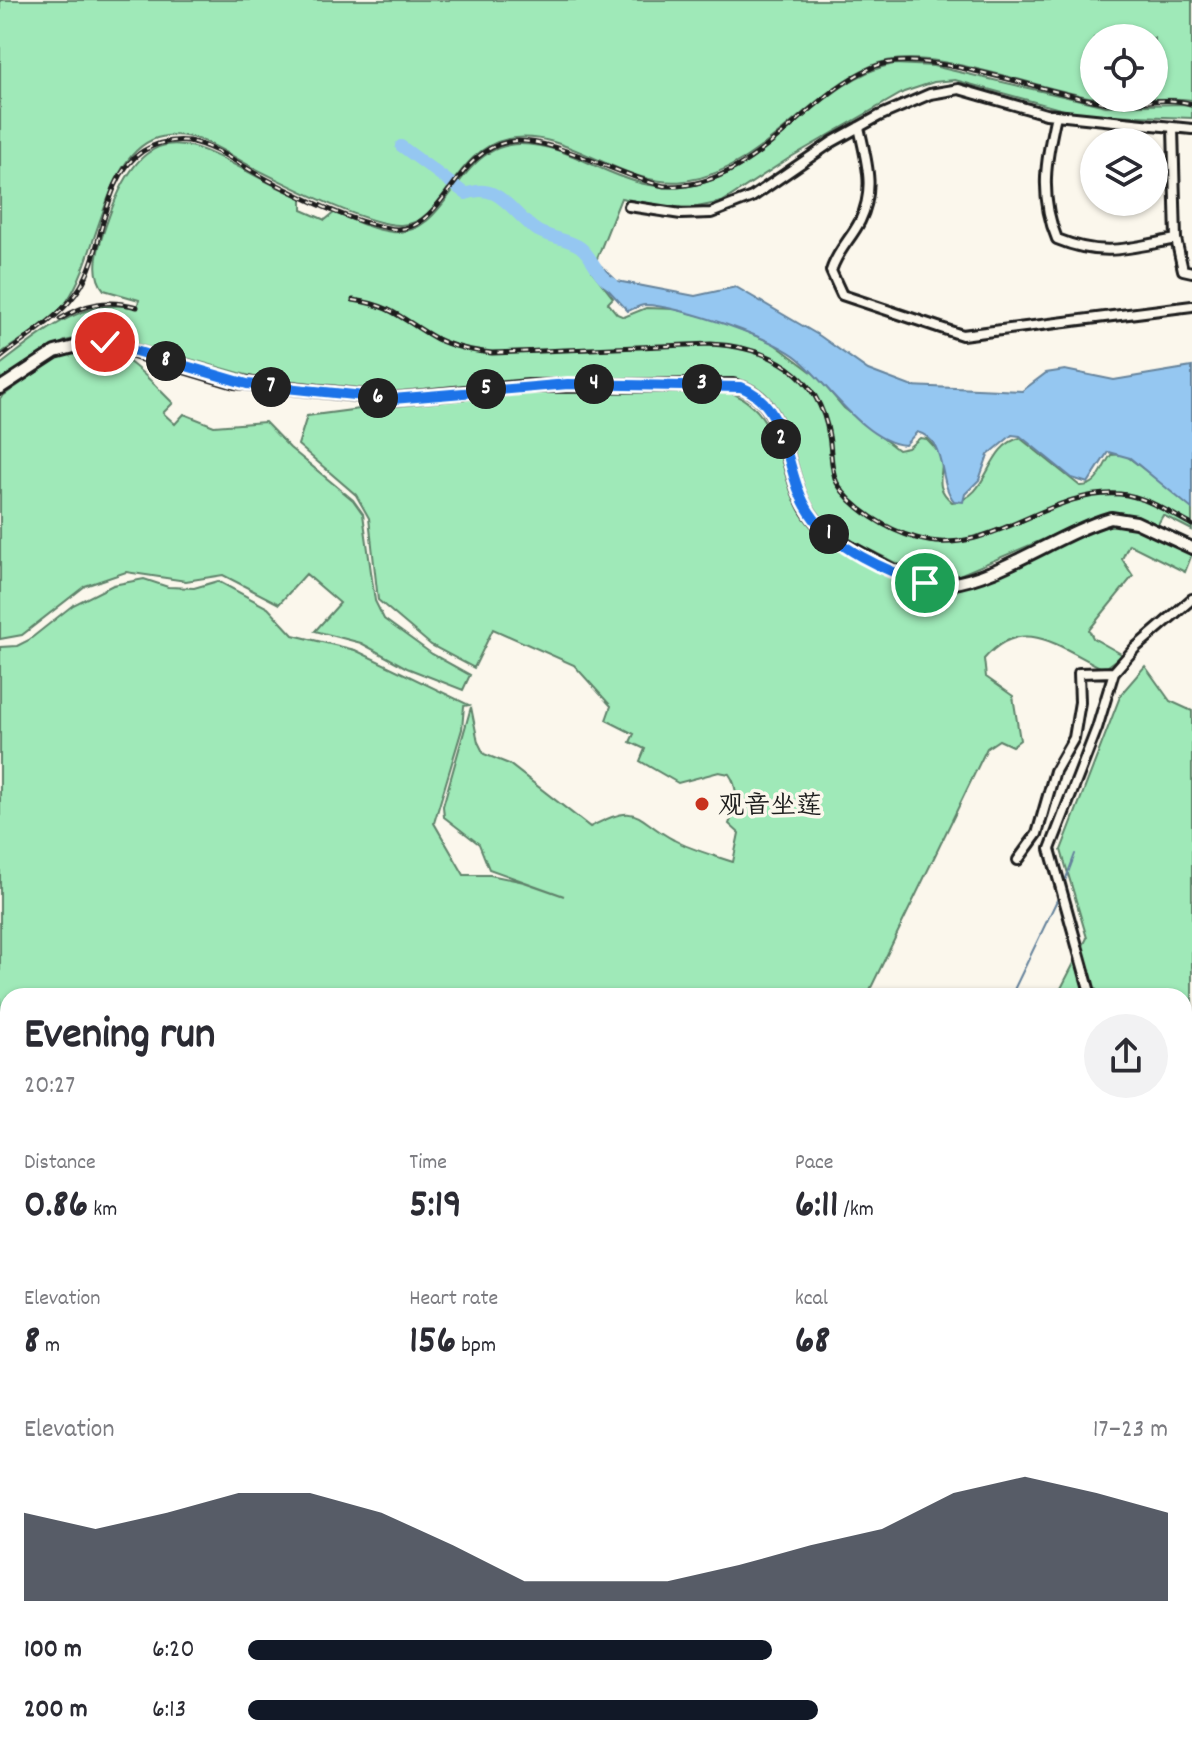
<!DOCTYPE html>
<html lang="en">
<head>
<meta charset="utf-8">
<style>
  :root { --surface:#fff; --page:#f2f2f3; --text:#2b2b33; --muted:#7c7c81; --accent:#111827 }
  body { margin:0; font-family:Dekko,"LXGW WenKai TC",sans-serif; background:var(--page); color:var(--text); height:100vh; display:flex; flex-direction:column; font-size:30px; white-space:nowrap }
  * { box-sizing:border-box; margin:0 }
  p { font-size:26px; color:var(--muted) }
  .icon { flex:none; width:44px; height:44px; fill:none; stroke:currentColor; stroke-width:2; stroke-linecap:round; stroke-linejoin:round }
  .map { position:relative; flex:1; overflow:hidden }
  .drawer { position:absolute; left:0px; top:988px; width:1192px; height:768px; display:flex; flex-direction:column; background:var(--surface); border-radius:24px 24px 0 0; box-shadow:0 2px 6px #0004 }
  .drawer>* { flex:none }
  .buttons { position:absolute; left:1080px; top:24px; display:grid; gap:16px }
  .buttons a { display:grid; place-items:center; width:88px; height:88px; border-radius:50%; background:var(--surface); box-shadow:0 2px 6px #0004; font-size:40px }
  .pin { position:absolute; display:grid; place-items:center; width:68px; height:68px; color:#fff; margin:-34px; border:4px solid #fff; border-radius:50%; box-shadow:0 2px 8px #0007 }
  .km { position:absolute; width:40px; height:40px; margin:-20px; border-radius:50%; background:#222; color:#fff; font-size:22px; line-height:40px; text-align:center }
  .round { display:grid; place-items:center; flex:none; width:84px; height:84px; border-radius:42px; background:var(--page) }
  .summary { display:flex; align-items:center; justify-content:space-between; height:136px; padding:0 24px }
  h1 { font-size:44px; font-weight:800; line-height:60px }
  .metrics { display:grid; grid-template-columns:repeat(3,1fr); gap:12px; height:136px; padding:8px 24px }
  .metrics div { display:grid; align-content:center }
  .metrics b { font-size:40px; font-weight:800 }
  .metrics small { font-size:22px; font-weight:400 }
  .metrics p { font-size:22px }
  .chart { height:224px; padding:16px 24px }
  .chart p { display:flex; justify-content:space-between }
  .chart svg { width:100%; height:144px; margin-top:8px; fill:var(--accent); opacity:.7 }
  ul { padding:0 24px; list-style:none; font-size:26px }
  li { display:grid; grid-template-columns:128px 96px 1fr; align-items:center; height:60px }
  li i { height:20px; border-radius:10px; background:var(--accent) }
  .map>svg:first-child { display:block }
  .green { fill:#9fe9b8; stroke:#5e826a; stroke-width:2; fill-rule:evenodd }
  .water { fill:#95c7f1; stroke:#65839c; stroke-width:2 }
  .lines { fill:none; stroke-linecap:round; stroke-linejoin:round }
  .stream { stroke:#65839c; stroke-width:2 }
  .river { stroke:#95c7f1; stroke-width:12 }
  .minor-casing { stroke:#1c1c1c; stroke-width:14 }
  .major-casing { stroke:#1c1c1c; stroke-width:16 }
  .minor { stroke:#fbf7ec; stroke-width:8 }
  .major { stroke:#fbf7ec; stroke-width:10 }
  .rail-casing { stroke:#1c1c1c; stroke-width:5 }
  .rail { stroke:#fbf7ec; stroke-width:2; stroke-dasharray:6; stroke-linecap:butt }
  .route-casing { stroke:#fff; stroke-width:16 }
  .route { stroke:#1a73e8; stroke-width:10 }
  .poi-dot { fill:#c8321e; stroke:#fbf7ec; stroke-width:3 }
  .labels { text-anchor:middle; stroke-width:7; stroke-linejoin:round; paint-order:stroke }
  .poi-label { font-size:26px; fill:#1c1c1c; stroke:#fbf7ec; text-anchor:start }
</style>
</head>
<body>
<div class="map">
<svg width="1192" height="1756" viewBox="0 0 1192 1756">
  <rect width="100%" height="100%" fill="#fbf7ec"/>
  <filter id="ink" filterUnits="userSpaceOnUse"><feTurbulence type="fractalNoise" baseFrequency=".0125" numOctaves="2"/><feDisplacementMap in="SourceGraphic" scale="16" xChannelSelector="R" yChannelSelector="G"/><feConvolveMatrix kernelMatrix="1 2 1 2 8 2 1 2 1" color-interpolation-filters="sRGB"/></filter>
  <g filter="url(#ink)">
    <path class="green" d="M0,0h1192v100c-31,-4 -61,3 -92,-1 -61,-8 -175,-58 -229,-33 -67,30 -109,104 -186,115 -62,9 -116,-54 -177,-42 -55,11 -65,86 -107,86 -33,1 -113,-40 -145,-56 -30,-15 -62,-43 -99,-31 -53,17 -59,119 -90,163 -16,22 -45,37 -67,53zM1094,38h60v60h-60z
      M894,64l39,2 173,40 76,-2 10,2v12l-114,-4 -123,-34 -21,2 -30,10 -113,65 -69,45 -30,6 -32,-2 -39,-8 -29,73 21,27 -5,5 9,11 7,3 22,-9 29,1 46,12 52,22 44,33 27,32 54,42 10,-2 12,-10 7,1 16,17c-1,21 -9,31 9,46 38,-3 33,-56 68,-64l60,48c19,1 21,-18 31,-31l13,-1 68,52v24l-29,-15 -6,11 -30,-12h-24l-146,62 -38,-1 -65,-33 -32,-24 -16,-23 -32,-84 -38,-29 -15,-3 -187,1 -147,15 -130,-17 -135,-38 -38,-3 -19,4 -65,39v-15c41,-31 83,-69 137,-57l2,-8 -35,-10c-15,-18 -5,-45 2,-65 46,-140 105,-63 196,-27v12l23,10 10,-8c18,8 37,18 57,20 58,5 62,-87 128,-88 65,0 109,61 186,38 71,-21 117,-105 188,-118z
      M90,346c36,4 58,33 83,57l-10,10 12,11 9,-10 30,12 51,-4 25,26 63,52 10,14 12,87 9,18 48,35 38,21 -7,15 -56,-22 -46,-25 -46,-12 25,-28 -34,-29 -27,30 -56,-29 -37,6 -60,-9 -41,14 -63,49 -22,4v-241l58,-41z
      M713,387c77,16 58,92 102,141 32,36 87,52 130,65l7,-6c34,-15 128,-63 160,-64 26,0 56,20 80,31l-7,18 -56,-28 -7,15 11,17 -44,54 4,8 30,17 -19,14c-44,-21 -81,-56 -120,-10l2,18 27,19 7,44 -8,6 -13,-6 -12,8 -120,248h-859v752h369v8h-377v-1109l17,-1 12,-6 44,-35 40,-20 31,-6 24,8 26,1 24,-7 50,27 25,27 62,15 114,55 -5,1 -2,23 -28,94 30,52h26l34,7 40,14 -75,-27 -10,-25 -35,-27 -1,-11 28,-99 7,35 6,12 25,10 81,63c51,-27 44,-8 84,13 18,10 39,15 59,22l6,-29 -10,-9c7,-16 11,-35 0,-50l-10,-2 -41,11 -38,-22 5,-12 -15,-7 4,-8 -28,-14 5,-14 -37,-41 -81,-36 -19,39 -43,-23 -53,-45 -9,-82 -13,-23 -58,-50 9,-29 173,-23 78,-5z
      M1145,666l25,35 22,10v1045h-98l-1,-8h91v-752h-127l30,-58 -26,-88 60,-156z
      M643,1748h219v8h-250z"/>
    <path class="water" d="M598,263l19,18 78,15 41,-9 84,49 48,34 42,16 112,5 24,-18 19,-3 49,10 78,-13v142l-62,-51 -22,-6 -20,31 -16,-5 -52,-42 -8,-1 -24,20 -9,25 -14,14 -2,8 -9,-1c-17,-20 -6,-61 -37,-69l-12,13c-40,-3 -76,-59 -104,-84 -23,-22 -123,-56 -156,-56 -5,0 -12,4 -17,6l-26,-28z"/>
    <g class="lines">
      <path class="stream" d="M1065,881l10,-27
        M1011,996l48,-100
        M1184,1423l8,7"/>
      <path class="river" d="M401,146l65,48c34,-14 47,22 72,37 13,7 30,8 42,16 14,10 16,30 33,37"/>
      <g class="minor-casing">
        <path id="minor" d="M1056,115c-10,44 -17,81 1,124 46,19 72,9 119,0
          M859,127c7,33 17,62 1,94 -9,18 -23,30 -29,50l11,24 120,40 230,-29
          M1173,128l3,111 7,31 9,2
          M629,206l52,8 30,-1 41,-16 80,-55 47,-26 51,-22 29,-5 87,25 146,15
          M1018,860l19,-26 18,-63 19,-33 6,-36 -1,-29 35,-1
          M1091,996l-41,-147 47,-121 17,-56 21,-24 57,-49
          M353,1748l4,8
          M391,1748l4,8
          M504,1748l4,8
          M877,1748l1,8
          M1070,1748l1,8
          M258,1756l3,-8
          M560,1756l10,-8
          M1032,1756l1,-8"/>
      </g>
      <g class="major-casing">
        <path id="major" d="M0,388l55,-36 42,-11 138,41 158,17 135,-13 205,-1c58,12 49,89 77,129 17,24 45,36 69,49 21,12 44,24 69,21 52,-6 111,-51 163,-66l25,4 56,26"/>
      </g>
      <use href="#minor" class="minor"/>
      <use href="#major" class="major"/>
      <g class="rail-casing">
        <path id="rail" d="M353,300c40,5 52,22 84,39 18,9 36,12 55,14l219,-9c58,3 108,29 118,92 3,15 1,33 8,47 15,26 51,47 79,55 72,22 133,-50 204,-44 25,2 50,19 72,31
          M60,319c27,-16 48,-20 77,-12
          M0,358c27,-22 62,-41 81,-72 24,-39 20,-108 62,-135 13,-8 30,-12 46,-10 29,6 55,27 81,40 36,18 78,40 118,47 54,11 63,-75 120,-86 39,-8 114,35 156,44 91,4 138,-91 212,-120 50,-19 169,27 226,36 30,5 60,-7 90,2"/>
      </g>
      <use href="#rail" class="rail"/>
    </g>
  </g>
  <g class="lines" filter="url(#ink)">
    <g class="route-casing">
      <path id="route" d="M105,342l142,42 146,15 175,-15 173,3c50,19 42,87 69,126 22,34 77,59 115,70"/>
    </g>
    <use href="#route" class="route"/>
  </g>
  <circle class="poi-dot" cx="702" cy="804" r="8"/>
  <g class="labels">
    <g class="poi-label">
      <text x="718" y="813">观音坐莲</text>
    </g>
  </g>
</svg>
<div class="buttons">
<a><svg class="icon" aria-label="locate" viewBox="0 0 24 24"><circle cx="12" cy="12" r="6"/><path d="M12 2v4M12 18v4M2 12h4M18 12h4"/></svg></a>
<a><svg class="icon" aria-label="layers" viewBox="0 0 24 24"><path d="M12 4l9 5-9 5-9-5zM3 14l9 5 9-5"/></svg></a>
</div>
<div class="pin" style="left:925px;top:583px;background:#1e9e55"><svg class="icon" aria-label="arrive" viewBox="0 0 24 24"><path d="M6 21V4h12l-3 4 3 4H6"/></svg></div>
<div class="pin" style="left:105px;top:342px;background:#d93025"><svg class="icon" aria-label="check" viewBox="0 0 24 24"><path d="M5 12l5 5 9-10"/></svg></div>
<b class="km" style="left:829px;top:534px">1</b>
<b class="km" style="left:781px;top:439px">2</b>
<b class="km" style="left:702px;top:384px">3</b>
<b class="km" style="left:594px;top:384px">4</b>
<b class="km" style="left:486px;top:389px">5</b>
<b class="km" style="left:378px;top:398px">6</b>
<b class="km" style="left:271px;top:387px">7</b>
<b class="km" style="left:166px;top:361px">8</b>
<section class="drawer">
<div class="summary"><div><h1>Evening run</h1><p>20:27</p></div><a class="round"><svg class="icon" aria-label="share" viewBox="0 0 24 24"><path d="M12 15V3M7 8l5-5 5 5M5 13v7h14v-7"/></svg></a></div>
<div class="metrics">
<div><p>Distance</p><b>0.86<small> km</small></b></div>
<div><p>Time</p><b>5:19</b></div>
<div><p>Pace</p><b>6:11<small> /km</small></b></div>
</div>
<div class="metrics">
<div><p>Elevation</p><b>8<small> m</small></b></div>
<div><p>Heart rate</p><b>156<small> bpm</small></b></div>
<div><p>kcal</p><b>68</b></div>
</div>
<div class="chart"><p><span>Elevation</span>17–23 m</p>
<svg viewBox="0 0 160 44" preserveAspectRatio="none"><path d="M0 44V17L10 22L20 17L30 11L40 11L50 17L60 27L70 38L80 38L90 38L100 33L110 27L120 22L130 11L140 6L150 11L160 17V44z"/></svg>
</div>
<ul>
<li><b>100 m</b>6:20<i style="width:57%"></i></li>
<li><b>200 m</b>6:13<i style="width:62%"></i></li>
</ul>
</section>
</div>
</body>
</html>
